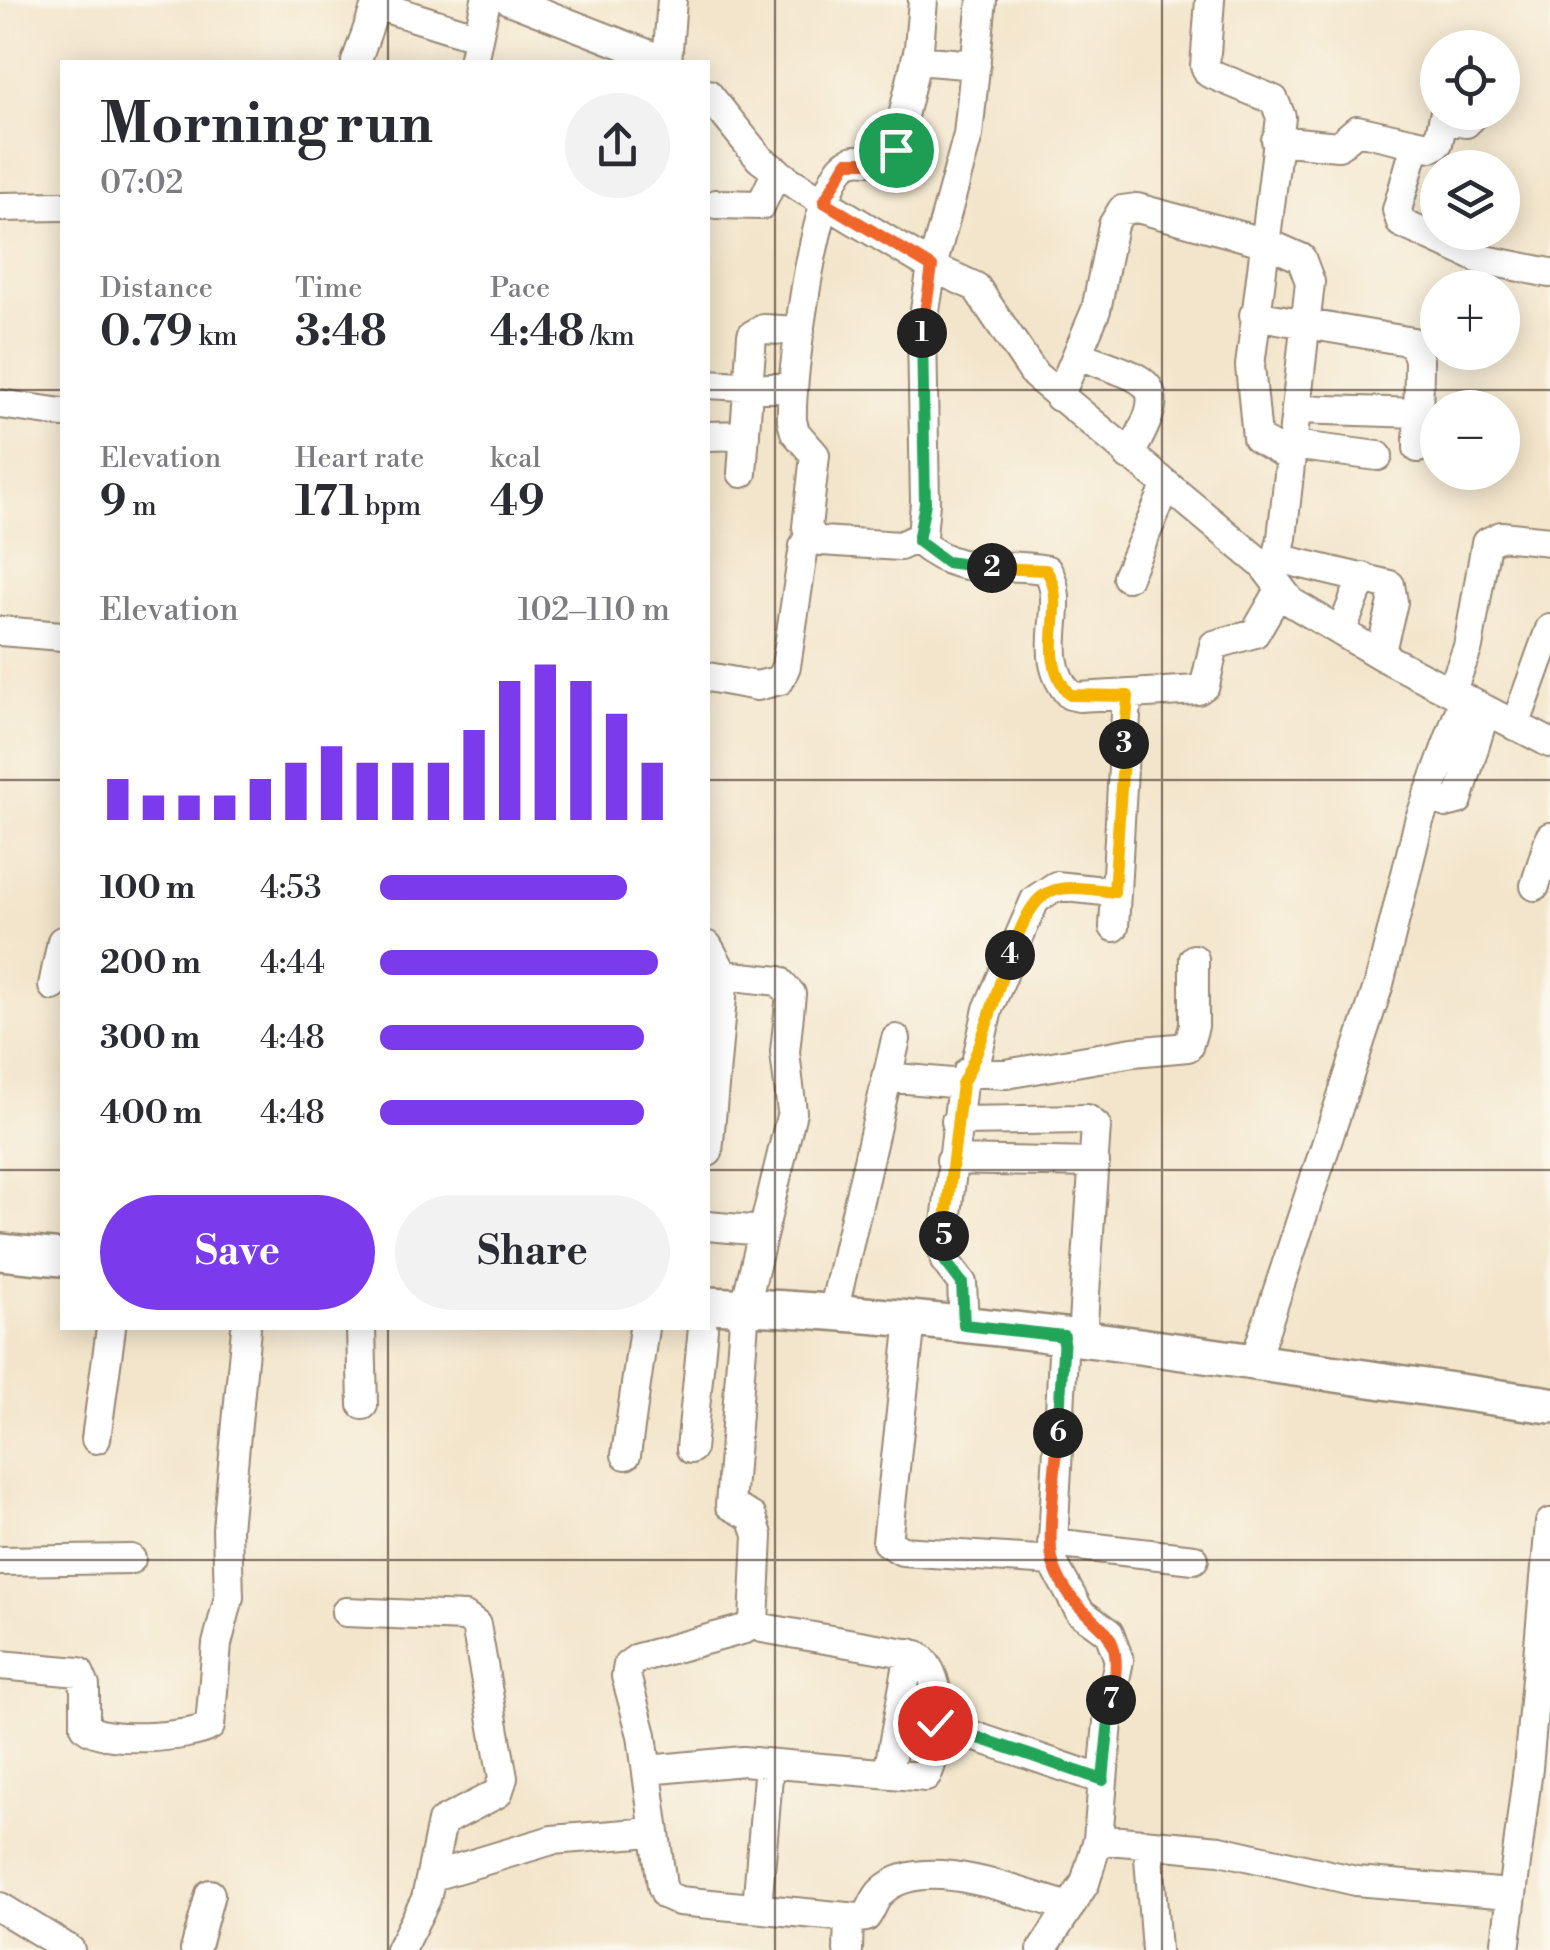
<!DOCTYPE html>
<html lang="en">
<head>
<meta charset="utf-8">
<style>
  :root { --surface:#fff; --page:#f2f2f3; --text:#2b2b33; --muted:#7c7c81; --accent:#7c3aed }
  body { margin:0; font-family:"Libre Bodoni",serif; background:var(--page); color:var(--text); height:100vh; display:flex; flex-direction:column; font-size:38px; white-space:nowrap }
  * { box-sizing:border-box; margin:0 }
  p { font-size:32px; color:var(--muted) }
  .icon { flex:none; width:55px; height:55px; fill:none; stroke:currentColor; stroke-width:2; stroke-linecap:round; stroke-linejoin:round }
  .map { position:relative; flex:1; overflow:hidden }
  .sheet { position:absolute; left:60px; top:60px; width:650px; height:1270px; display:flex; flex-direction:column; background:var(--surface); border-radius:0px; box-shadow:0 5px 25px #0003 }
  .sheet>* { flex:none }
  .controls { position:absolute; left:1420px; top:30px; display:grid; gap:20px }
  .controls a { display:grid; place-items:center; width:100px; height:100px; border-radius:50%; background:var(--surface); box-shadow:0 5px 25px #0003; font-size:50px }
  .pin { position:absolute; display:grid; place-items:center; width:85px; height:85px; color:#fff; margin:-42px; border:5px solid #fff; border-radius:50%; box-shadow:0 2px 10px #0007 }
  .km { position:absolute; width:50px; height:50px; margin:-25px; border-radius:50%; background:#222; color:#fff; font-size:28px; line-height:50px; text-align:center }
  .round { display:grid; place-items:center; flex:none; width:105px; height:105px; border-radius:52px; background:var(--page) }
  .headline { display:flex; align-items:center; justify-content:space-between; height:170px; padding:0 40px }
  h1 { font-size:55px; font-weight:700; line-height:75px }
  .stats { display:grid; grid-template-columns:repeat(3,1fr); gap:15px; height:170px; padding:10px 40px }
  .stats div { display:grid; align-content:center }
  .stats b { font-size:42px; font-weight:700 }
  .stats small { font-size:28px; font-weight:400 }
  .stats p { font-size:28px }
  .chart { height:280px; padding:20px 40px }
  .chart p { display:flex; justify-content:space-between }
  .chart svg { width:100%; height:180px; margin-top:10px; stroke:var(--accent); stroke-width:6 }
  .primary-button { display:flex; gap:20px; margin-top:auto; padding:20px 40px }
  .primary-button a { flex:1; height:115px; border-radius:60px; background:var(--accent); color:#fff; font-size:40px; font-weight:700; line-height:115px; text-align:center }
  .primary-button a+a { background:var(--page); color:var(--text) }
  ul { padding:0 40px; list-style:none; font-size:32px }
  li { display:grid; grid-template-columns:160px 120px 1fr; align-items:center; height:75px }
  li i { height:25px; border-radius:12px; background:var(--accent) }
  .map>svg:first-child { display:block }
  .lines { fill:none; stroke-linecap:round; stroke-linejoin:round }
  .minor-casing { stroke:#978874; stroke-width:32 }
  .major-casing { stroke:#978874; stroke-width:40 }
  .minor { stroke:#fff; stroke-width:28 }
  .major { stroke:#fff; stroke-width:35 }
  .split-1-casing { stroke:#fff; stroke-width:20 }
  .split-2-casing { stroke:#fff; stroke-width:20 }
  .split-3-casing { stroke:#fff; stroke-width:20 }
  .split-4-casing { stroke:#fff; stroke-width:20 }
  .split-5-casing { stroke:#fff; stroke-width:20 }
  .split-6-casing { stroke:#fff; stroke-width:20 }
  .split-7-casing { stroke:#fff; stroke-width:20 }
  .split-8-casing { stroke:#fff; stroke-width:20 }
  .split-1 { stroke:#f0652b; stroke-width:12 }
  .split-2 { stroke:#22a559; stroke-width:12 }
  .split-3 { stroke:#f5b400; stroke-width:12 }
  .split-4 { stroke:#f5b400; stroke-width:12 }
  .split-5 { stroke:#f5b400; stroke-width:12 }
  .split-6 { stroke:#22a559; stroke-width:12 }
  .split-7 { stroke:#f0652b; stroke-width:12 }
  .split-8 { stroke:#22a559; stroke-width:12 }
  .grid { fill:none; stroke:#3b2a1e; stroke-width:2.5; stroke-opacity:0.55 }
</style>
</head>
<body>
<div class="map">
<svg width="1550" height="1950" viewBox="0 0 1550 1950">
  <rect width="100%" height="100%" fill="#fbf7ec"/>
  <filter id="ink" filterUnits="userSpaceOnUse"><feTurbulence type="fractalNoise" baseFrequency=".01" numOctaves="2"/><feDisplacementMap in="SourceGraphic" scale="20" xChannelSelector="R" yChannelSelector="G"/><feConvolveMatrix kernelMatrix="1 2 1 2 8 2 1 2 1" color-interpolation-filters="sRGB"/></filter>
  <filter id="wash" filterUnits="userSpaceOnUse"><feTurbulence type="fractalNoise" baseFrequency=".0048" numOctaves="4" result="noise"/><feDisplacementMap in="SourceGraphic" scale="40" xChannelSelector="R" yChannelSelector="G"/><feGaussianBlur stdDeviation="2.25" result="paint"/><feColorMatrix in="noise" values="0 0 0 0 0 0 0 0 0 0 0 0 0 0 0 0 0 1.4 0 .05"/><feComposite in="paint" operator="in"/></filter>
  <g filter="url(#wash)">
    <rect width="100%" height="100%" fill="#f3e5cb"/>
  </g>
  <g filter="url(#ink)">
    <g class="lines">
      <g class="minor-casing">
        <path id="minor" d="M509,0l159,62
          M923,0l-4,48 -24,102 -7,9c-15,5 -31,-5 -44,6 -30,25 -54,214 -52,256l3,11 20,23 -8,72 7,12 7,2 79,5 22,-10 3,-33 -3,-174 10,-62 36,-132 14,-135
          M1210,0l-5,66 4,7 65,27 7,17 -31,249 7,72 33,19
          M376,5l102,32
          M916,60l60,5
          M356,62l22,-62
          M473,62l13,-62
          M667,62l5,-62
          M708,94l52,65 31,23 141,85 44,20 59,88 228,190 28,37 89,53 170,88
          M1443,120l23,3 11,-11
          M1276,140l62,6 19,-16 75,17 6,-4 7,-31
          M1416,144l-19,66 4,13 79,36 70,14
          M716,204l45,1 16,-34
          M0,207l62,-1
          M1254,315l159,27 6,17 -1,89
          M1078,355c73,28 95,23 51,101
          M708,384l83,5
          M1059,397l37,-87 17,-85 9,-15 15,-2 130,35 34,15 9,24 -28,256 -9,37
          M0,404l62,9
          M1296,409l123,4
          M708,436l37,-1
          M1292,445l86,11
          M742,473l10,-138 11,-6 37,2
          M918,541c48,40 75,18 129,29 23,36 -14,84 23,125l9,2 119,-7 7,-5 9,-40 41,-12 25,-43
          M1277,558l113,27 3,17 -13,53
          M1127,577l39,-90
          M0,631l62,5
          M1341,632l22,-55
          M708,677l49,9 23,-6 6,-14 18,-120 6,-12
          M1452,690l16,-43 18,-104 15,-7 49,5
          M1515,726l35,-97
          M1428,795l18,8 12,-3 27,-88
          M1535,886l15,-49
          M1114,927l13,-230
          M708,946l16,29 -16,177
          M724,975l55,6 12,13 -6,58 7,60 -47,195 -15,198 22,12 6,18 -4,87 -9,7 -107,29 -10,7 -2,11 16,59 20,151 4,9 13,6 179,17 8,-1c6,-7 8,-19 16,-26 43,-39 137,3 188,16
          M53,986l9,-45
          M968,1072l38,2 127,-22 55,-5 6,-21v-67
          M886,1077l76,7
          M956,1121l131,-2 9,7 -14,212
          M951,1160l144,3
          M708,1226l54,5
          M833,1313l63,-274
          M911,1319l-24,223 15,9 150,10
          M964,1325l-2,-42 -17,-22 -2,-12 19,-165 14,-21 12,-54 47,-109 21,-14 58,6
          M361,1328l2,77
          M1254,1363l125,-379 40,-163 45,-122
          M96,1439l15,-111
          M691,1449l12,-121
          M626,1455l18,-127
          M1052,1543l142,16
          M0,1561l131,-2
          M346,1612l119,5 11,8 27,153 -5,15 -56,29 -16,77 -26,51
          M0,1665l79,7 6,14v40c13,18 106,12 125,0l7,-82 12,-47 -2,-68 19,-201
          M935,1723l168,57
          M648,1770l95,-9 183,16c15,-30 21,-101 -9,-122l-155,-27 -8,-6
          M888,1773l22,-120
          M1098,1839l122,11 136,31 154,13
          M1148,1844l8,106
          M433,1876l119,-36 100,-8
          M0,1907l70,43
          M757,1908l12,-144
          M195,1950l15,-56
          M848,1950l1,-33
          M1042,1950l43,-67 13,-44 11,-129 10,-50 -10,-27 -29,-21 -28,-51 12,-225
          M1505,1950l23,-182 22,-245"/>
      </g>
      <g class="major-casing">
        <path id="major" d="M0,1252l62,6
          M708,1305c282,11 562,61 842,100"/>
      </g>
      <use href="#minor" class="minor"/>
      <use href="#major" class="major"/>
    </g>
  </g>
  <g class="lines" filter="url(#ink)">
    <g class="split-1-casing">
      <path id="split-1" d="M896,150l-16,12h-33l-23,40 108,65 -10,66"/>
    </g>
    <g class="split-2-casing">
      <path id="split-2" d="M922,333l3,170 -7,38 28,21 46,6"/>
    </g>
    <g class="split-3-casing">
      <path id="split-3" d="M992,568l54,2c25,35 -13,84 24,125l58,1 -4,48"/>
    </g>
    <g class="split-4-casing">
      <path id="split-4" d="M1010,955c26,-66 32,-74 104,-63l10,-148"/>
    </g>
    <g class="split-5-casing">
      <path id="split-5" d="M944,1236l18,-152c22,-40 31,-86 48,-129"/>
    </g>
    <g class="split-6-casing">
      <path id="split-6" d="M944,1236l1,25 17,22 2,42 100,11 -6,97"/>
    </g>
    <g class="split-7-casing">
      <path id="split-7" d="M1058,1433c-1,28 -13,111 -4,133 26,70 78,45 57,134"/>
    </g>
    <g class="split-8-casing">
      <path id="split-8" d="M935,1723l168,57 8,-80"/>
    </g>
    <use href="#split-1" class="split-1"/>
    <use href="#split-2" class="split-2"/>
    <use href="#split-3" class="split-3"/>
    <use href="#split-4" class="split-4"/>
    <use href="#split-5" class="split-5"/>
    <use href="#split-6" class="split-6"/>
    <use href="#split-7" class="split-7"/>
    <use href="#split-8" class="split-8"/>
  </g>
  <path class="grid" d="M388,0v62M775,0v1950M1162,0v1950M0,390h62M708,390h842M0,780h62M708,780h842M0,1170h62M708,1170h842M388,1328v622M0,1560h1550"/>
</svg>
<div class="controls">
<a><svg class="icon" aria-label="locate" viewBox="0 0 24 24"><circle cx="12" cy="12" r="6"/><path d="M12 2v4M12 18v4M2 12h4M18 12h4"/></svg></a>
<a><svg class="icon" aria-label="layers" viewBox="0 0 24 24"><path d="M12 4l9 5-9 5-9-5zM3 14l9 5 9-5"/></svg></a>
<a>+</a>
<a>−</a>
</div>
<div class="pin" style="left:896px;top:150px;background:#1e9e55"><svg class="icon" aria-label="arrive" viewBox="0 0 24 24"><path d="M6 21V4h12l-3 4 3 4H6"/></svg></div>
<div class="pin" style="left:935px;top:1723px;background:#d93025"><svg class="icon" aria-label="check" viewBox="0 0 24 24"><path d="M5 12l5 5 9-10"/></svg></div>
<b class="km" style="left:922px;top:333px">1</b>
<b class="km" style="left:992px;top:568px">2</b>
<b class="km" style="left:1124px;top:744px">3</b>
<b class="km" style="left:1010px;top:955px">4</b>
<b class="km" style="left:944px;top:1236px">5</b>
<b class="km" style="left:1058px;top:1433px">6</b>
<b class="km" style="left:1111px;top:1700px">7</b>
<section class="sheet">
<div class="headline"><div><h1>Morning run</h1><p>07:02</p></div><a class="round"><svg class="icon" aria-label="share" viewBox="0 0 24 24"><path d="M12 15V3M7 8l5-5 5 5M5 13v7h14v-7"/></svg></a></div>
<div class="stats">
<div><p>Distance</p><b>0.79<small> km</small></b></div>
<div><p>Time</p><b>3:48</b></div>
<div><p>Pace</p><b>4:48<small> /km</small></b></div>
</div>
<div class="stats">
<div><p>Elevation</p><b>9<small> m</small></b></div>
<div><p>Heart rate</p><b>171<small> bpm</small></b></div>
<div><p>kcal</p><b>49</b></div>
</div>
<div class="chart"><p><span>Elevation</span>102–110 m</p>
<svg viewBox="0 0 160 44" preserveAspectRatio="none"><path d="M5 44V34M15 44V38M25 44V38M35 44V38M45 44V34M55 44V30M65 44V26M75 44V30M85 44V30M95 44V30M105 44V22M115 44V10M125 44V6M135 44V10M145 44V18M155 44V30"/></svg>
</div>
<ul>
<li><b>100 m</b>4:53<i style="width:85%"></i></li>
<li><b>200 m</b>4:44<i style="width:96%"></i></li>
<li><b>300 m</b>4:48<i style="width:91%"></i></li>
<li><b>400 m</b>4:48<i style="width:91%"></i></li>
</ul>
<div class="primary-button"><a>Save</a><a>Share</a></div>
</section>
</div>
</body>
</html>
